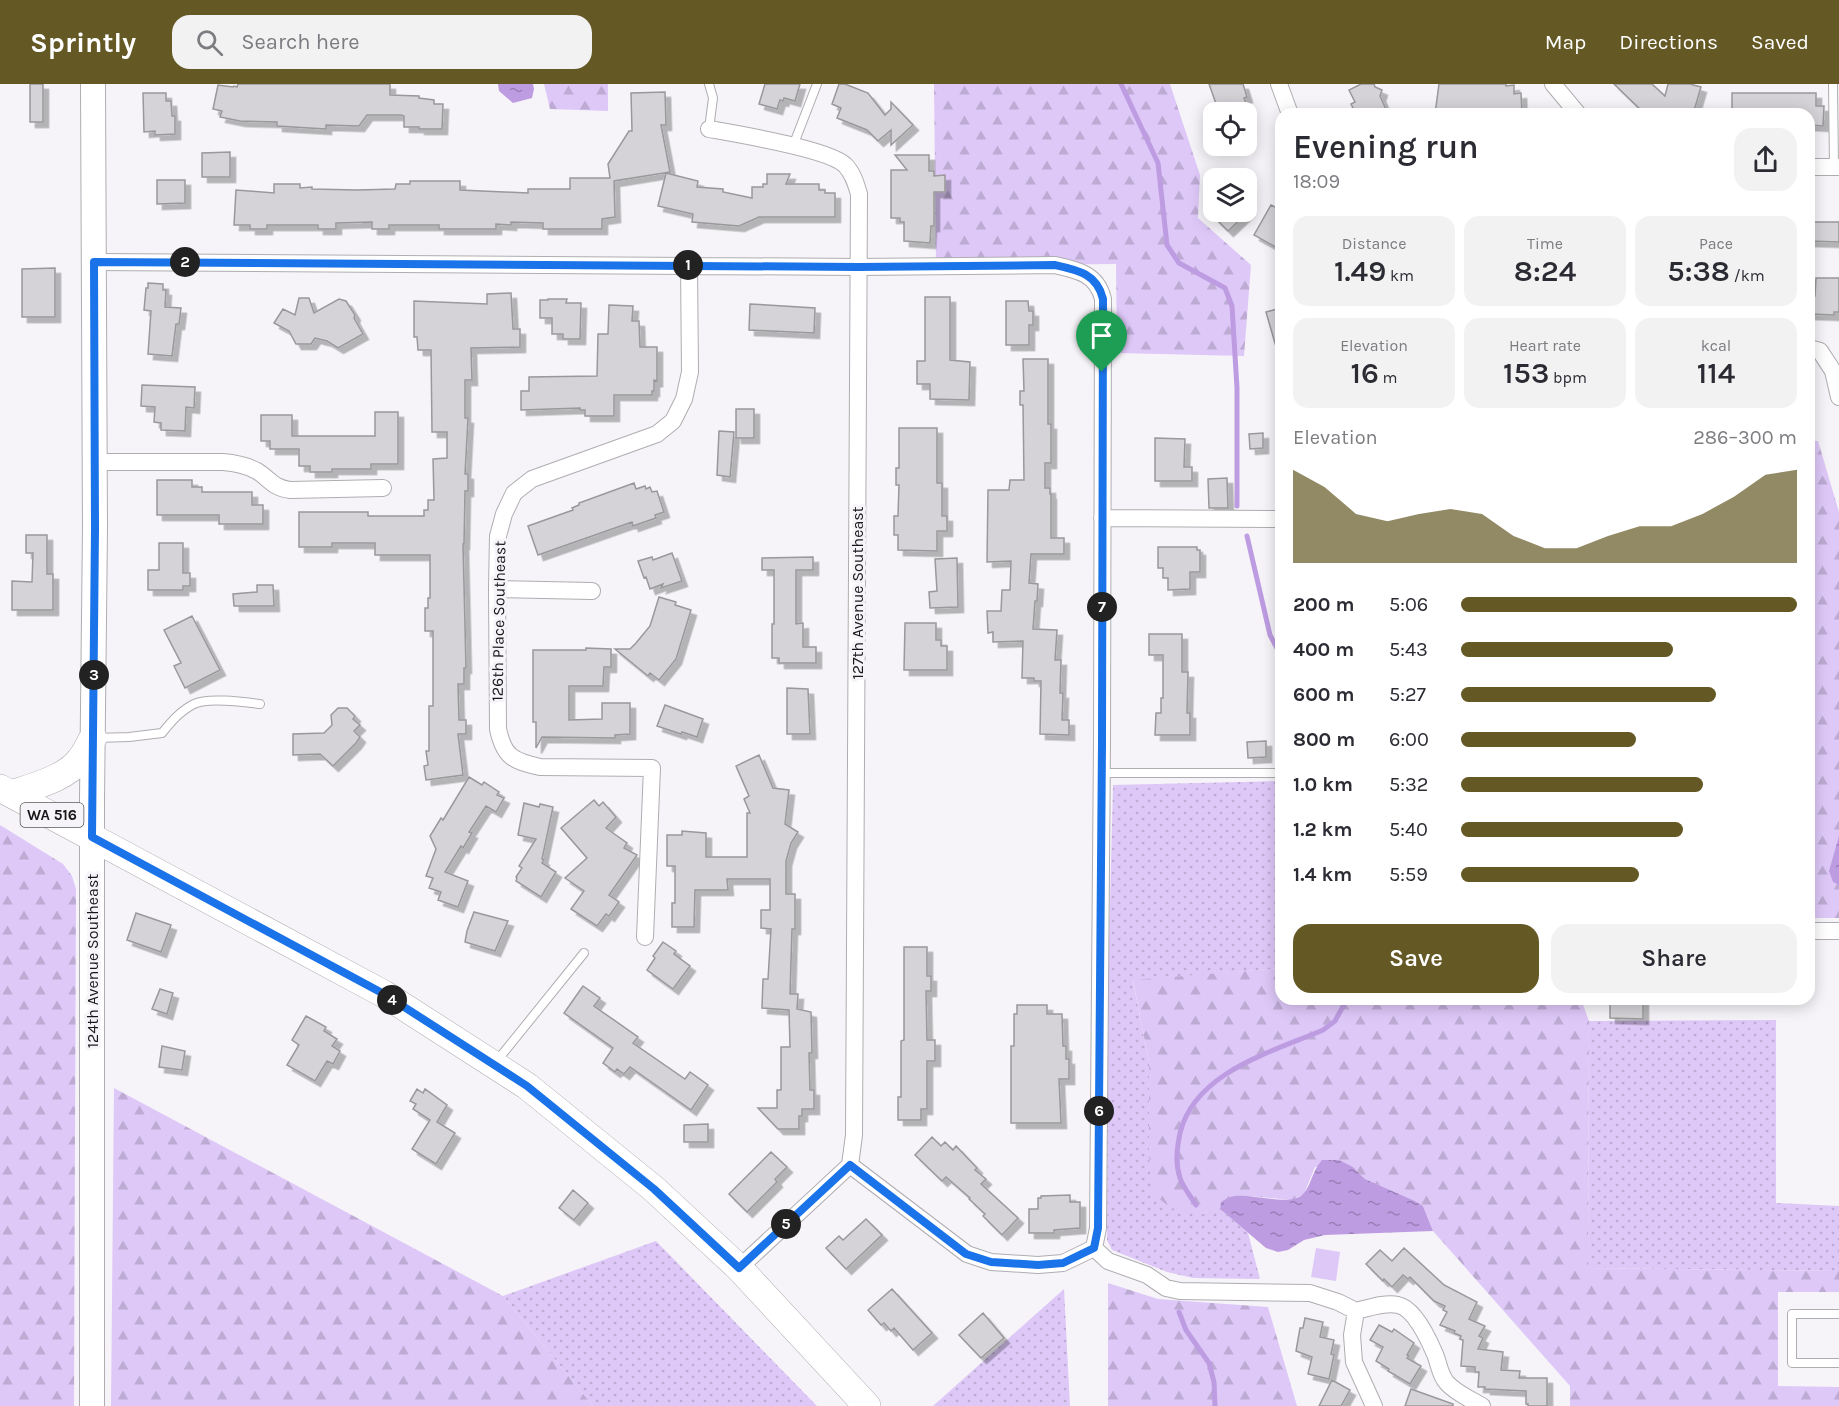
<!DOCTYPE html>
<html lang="en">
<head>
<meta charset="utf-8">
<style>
  :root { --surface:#fff; --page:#f2f2f3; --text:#2b2b33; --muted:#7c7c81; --accent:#645825 }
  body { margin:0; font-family:Karla,sans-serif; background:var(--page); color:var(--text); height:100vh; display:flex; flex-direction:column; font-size:22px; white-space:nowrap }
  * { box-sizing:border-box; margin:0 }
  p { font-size:20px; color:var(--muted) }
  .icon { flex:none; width:33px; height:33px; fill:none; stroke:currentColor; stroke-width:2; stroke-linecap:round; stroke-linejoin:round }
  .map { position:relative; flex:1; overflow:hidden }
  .side { position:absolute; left:1275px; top:24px; width:540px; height:897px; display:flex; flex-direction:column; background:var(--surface); border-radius:18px; box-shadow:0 3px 15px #0003 }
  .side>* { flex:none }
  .tools { position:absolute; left:1203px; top:18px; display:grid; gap:12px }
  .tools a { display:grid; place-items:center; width:54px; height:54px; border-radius:12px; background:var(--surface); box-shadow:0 3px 15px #0003; font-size:30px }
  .pin { position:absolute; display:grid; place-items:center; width:51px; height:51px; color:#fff; margin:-62px -26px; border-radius:50% 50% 50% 0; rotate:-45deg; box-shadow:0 0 6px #0007 }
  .pin .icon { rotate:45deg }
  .km { position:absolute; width:30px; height:30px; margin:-15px; border-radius:50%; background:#222; color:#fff; font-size:16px; line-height:30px; text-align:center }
  .round { display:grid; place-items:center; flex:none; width:63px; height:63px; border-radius:18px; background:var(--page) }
  .summary { display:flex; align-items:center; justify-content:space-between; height:102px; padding:0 18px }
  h1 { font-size:33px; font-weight:600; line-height:45px }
  .metrics { display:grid; grid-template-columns:repeat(3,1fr); gap:9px; height:102px; padding:6px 18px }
  .metrics div { display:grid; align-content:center; border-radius:15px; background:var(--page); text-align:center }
  .metrics b { font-size:30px; font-weight:600 }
  .metrics small { font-size:16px; font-weight:400 }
  .metrics p { font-size:16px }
  .chart { height:168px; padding:12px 18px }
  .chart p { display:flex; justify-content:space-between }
  .chart svg { width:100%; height:108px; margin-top:6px; fill:var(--accent); opacity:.7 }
  .cta { display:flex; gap:12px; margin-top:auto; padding:12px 18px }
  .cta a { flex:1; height:69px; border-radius:18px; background:var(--accent); color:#fff; font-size:24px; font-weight:600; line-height:69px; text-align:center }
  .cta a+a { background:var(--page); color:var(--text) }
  ul { padding:0 18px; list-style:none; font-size:20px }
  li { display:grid; grid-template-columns:96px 72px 1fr; align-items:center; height:45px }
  li i { height:15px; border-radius:8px; background:var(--accent) }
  header { display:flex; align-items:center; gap:36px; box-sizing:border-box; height:84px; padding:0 30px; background:var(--accent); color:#fff }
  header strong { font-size:28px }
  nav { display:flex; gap:33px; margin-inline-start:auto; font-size:21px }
  .search { width:420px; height:54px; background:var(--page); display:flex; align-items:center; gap:15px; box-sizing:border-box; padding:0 21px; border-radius:18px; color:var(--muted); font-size:22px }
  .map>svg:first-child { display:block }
  .grass { fill:url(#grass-dots) }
  .forest { fill:url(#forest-firs) }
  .garden { fill:#dec8f8 }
  .water { fill:url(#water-ripples) }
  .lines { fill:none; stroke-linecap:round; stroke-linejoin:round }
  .stream { stroke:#be9ce2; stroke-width:5 }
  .building { fill:#d5d3d7; stroke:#99989b; stroke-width:1.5; filter:url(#shadow) }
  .lane-casing { stroke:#afadb1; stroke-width:10 }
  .street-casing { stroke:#afadb1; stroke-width:18 }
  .secondary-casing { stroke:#afadb1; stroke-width:26 }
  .primary-casing { stroke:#afadb1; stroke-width:28 }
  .lane { stroke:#fff; stroke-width:8 }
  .street { stroke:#fff; stroke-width:16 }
  .secondary { stroke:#fff; stroke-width:24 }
  .primary { stroke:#fff; stroke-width:27 }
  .route-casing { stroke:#fff; stroke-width:12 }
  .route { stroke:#1a73e8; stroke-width:8 }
  .labels { text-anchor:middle; stroke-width:6; stroke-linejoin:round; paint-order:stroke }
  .shield { fill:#f6f4f8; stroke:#5b595b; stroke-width:1.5 }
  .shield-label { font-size:15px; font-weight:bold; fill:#181718 }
  .street-label { font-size:16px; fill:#181718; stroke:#f6f4f8 }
</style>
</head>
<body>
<header>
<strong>Sprintly</strong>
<div class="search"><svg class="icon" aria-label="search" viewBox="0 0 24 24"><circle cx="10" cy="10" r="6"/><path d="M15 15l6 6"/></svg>Search here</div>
<nav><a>Map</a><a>Directions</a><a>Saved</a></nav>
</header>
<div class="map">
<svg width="1839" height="1322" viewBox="0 0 1839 1322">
  <defs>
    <pattern id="grass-dots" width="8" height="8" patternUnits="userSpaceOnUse" patternTransform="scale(1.5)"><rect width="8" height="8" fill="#dec8f8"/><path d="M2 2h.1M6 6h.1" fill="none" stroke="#beabd4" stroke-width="1.8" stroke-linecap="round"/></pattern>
    <pattern id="forest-firs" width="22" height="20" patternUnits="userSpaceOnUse" patternTransform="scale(1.5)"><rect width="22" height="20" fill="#dec8f8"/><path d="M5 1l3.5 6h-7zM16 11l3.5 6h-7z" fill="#beabd4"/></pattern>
    <pattern id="water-ripples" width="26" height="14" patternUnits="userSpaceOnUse" patternTransform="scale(1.5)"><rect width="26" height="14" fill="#be9ce2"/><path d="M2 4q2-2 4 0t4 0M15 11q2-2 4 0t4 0" fill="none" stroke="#997eb6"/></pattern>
    <filter id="shadow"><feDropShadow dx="5.5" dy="5.5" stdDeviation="0" flood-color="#0004"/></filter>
  </defs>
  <rect width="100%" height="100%" fill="#f6f4f8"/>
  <path class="grass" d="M1281,697v187l-148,13 16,81v93l54,59 18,-12 -1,7 28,24 12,46 -67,-1 -26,-6 -55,-22 -5,-10 1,-258 5,-197z
    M1776,936v183l63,3v65l-251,-3 1,-247z
    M656,1157l161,165h-224l-90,-110z
    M1064,1205l6,117h-137z"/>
  <path class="forest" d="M544,0h64v27l-58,-2z
    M934,0h236l30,91 -2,43 53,47 -7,91 -127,-3 -1,-89 -180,2z
    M1809,357h9l21,71v406h-30z
    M0,741l63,39 9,12 4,13 -2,517h-74z
    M1281,884v31h300l8,22 -1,247 251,3v21h-61v94l61,1v19h-269v-20l-137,-155 -10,-25 -8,-5 -50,-22 -12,-12h-38l-11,27 -12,6 -43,-4 -19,1 -27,17 -32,-6 -19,-15 -3,-38v-93l-16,-82z
    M114,1004l389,208 90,110h-482z
    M1108,1199l50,16 110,8 29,99h-189z"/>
  <path class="garden" d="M1316,1164l24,4 -4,29 -25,-4z"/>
  <path class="water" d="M498,0h35l1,5 -2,9 -19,5 -14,-12z
    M1839,752v49l-6,-3 -4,-11z
    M1322,1076h17l14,7 12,12 50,22 8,5 10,25 -108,4 -21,5 -16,10 -10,2 -12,-4 -46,-39 1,-7c3,-2 6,-4 9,-5 19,-6 61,12 74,-4 8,-10 8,-22 18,-33z"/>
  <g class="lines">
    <path class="stream" d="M1121,0l37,79 9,82 12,18 46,25 7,18 5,82v118
      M1247,452l23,99 9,17 2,14
      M1196,1121c-5,-8 -13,-18 -16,-27 -5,-15 -3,-30 0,-45 15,-61 92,-81 143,-103l12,-9 12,-22
      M1179,1228l7,18 23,33 5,19 1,24"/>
  </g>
  <path class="building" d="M30,0h13v38h-13z
    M238,0h152v11l29,1v2l15,2v4h9l-1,25h-23v-2h-15v-11l-3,-1h-34l-8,11 -33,-1v4l-49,-3v-4l-37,-1 -20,-4 2,-6 -9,-2 5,-24 15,2 1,-1 3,1z
    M765,0h35l-5,17 -11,-3 -1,3 -3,-1 -3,9 -18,-5z
    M839,0h6l23,9 17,22 6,-6v-7l22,23 -22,20v-15l-13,11 -11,-11 -30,-12 4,-10 -9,-4z
    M1209,0h34l4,13 -3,1 5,14h-30z
    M1361,0h13l1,3 7,3 -2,6 8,18h-32l-5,-10 4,-2 -6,-12z
    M1439,0h67v2l8,-1v9l7,-1 1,21h-87z
    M1614,0h38l13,12 3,-12h22l11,3 -8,27h-48z
    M665,8l1,33h-5l9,47 -56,9 1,36 -13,2v10h-59v-6l-32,-1v3l-15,-1v5h-57v-4h-50v4h-17v-7l-36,1v6h-18v-4h-51v4h-17v-4h-16l2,-35 38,3v-9h26v4l12,-1v2l45,1 38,-1 1,-5h14v-3h50v9l68,3v-4h42v-11h40l-2,-14 21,-33h3l-1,-38z
    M143,9h23v8h5l1,15h3v18l-20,1v-4l-11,1z
    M1732,9h84v13h8l-1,20 -14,-1v-11h-77z
    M230,68v25h-28v-24z
    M895,71h34v16h5v5l11,-1v17h-11v34h-3l-1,17 -26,-2v-19h-4v-4h-9v-48h16z
    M666,89l32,8 -1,6 26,2v3l29,6v-11h11v-3h4v-10h23l-4,10h33v6h6v3h10v24h-76l-20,9 -47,-4 1,-8 -35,-8z
    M157,96h28v23l-28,1z
    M1271,121l10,5v40l-27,-15z
    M1209,128h39l-20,19z
    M1809,138h30v20l-30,-1z
    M55,184v49h-33v-48z
    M1816,194h23v34h-5v3l-25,-1v-18h6z
    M148,199l15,1v6h3l-1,17 16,1 -2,16h-3l-4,32 -24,-2 3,-43 -7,-1 2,-22h2z
    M511,209l2,36h7v18l-49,1 1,32h-7v38h3l-3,56h3v17h-3l-1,53h-1l3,124h-2v16h-6l1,36h7v14h-8l5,41 -37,5 -2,-14 4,-1 -2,-14h3v-45h4v-75h-8v-23h3v-10h2v-43h-55v-12h-43v4h-33v-35h69v4h56v-6h4v-10h6l-1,-41 14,-1v-26h-15l-1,-82h-13l-1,-13h-3v-36l73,3v-10z
    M925,213h25v63l20,2 -1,38 -39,-1v-15h-13v-23h8z
    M299,214h10l5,15 25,-14 7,2 9,14 -1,3 9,16 -25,14 -11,-7 -12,-3 -4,6h-15l-7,-13 -15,-8 9,-14 12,6z
    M548,215h19l-1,4h15l-1,36h-17v-5h-11v-16h-12v-18h8z
    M1006,217h22l1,10h4v14h-4v20h-23z
    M750,220l65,4 -1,25 -65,-3z
    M609,221l24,1 -1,15h7l1,26h17v34l-3,-1v11h-2v4h-38v21h-29v-6h-5v-2l-59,2v-19h8v-14l68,-1 1,-42h10z
    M1281,224v41l-4,1 -11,-38z
    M1023,275h25v65h3v39h-6v25h5v6h1v44h13v16h-33l-2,29 9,1 -1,17h-2l-2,28 24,1 -2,30h6l-1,33h3l-1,27h7v15l-29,-1 1,-53h-7v-3h-12l1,-37 -30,1v-10l-5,1 -1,-22h14l1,-21h8l1,-29 -24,1 1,-72h21l1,-10h14l-1,-75h-3v-14h4z
    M142,301l53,2 -1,21 -8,-1 -1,24 -24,-1v-7l-7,-1 1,-15 -14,-1z
    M736,325h18v29h-18z
    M375,328h23v52h-27v5h-39v3h-22v-6h-11v-17h-29v-8h-9v-26h31v21h83z
    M899,344h38v55h5v33h5v15h-10v20l-39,-1v-15h-4v-19h4l1,-31h-3v-17h3z
    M719,347l15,1 -4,45 -13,-2z
    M1263,349v15l-13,1 -1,-15z
    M1155,354l30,1 -1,28h8v14h-37z
    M1227,394l1,30h-19l-1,-29z
    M157,396h35v7h10v5h50v13h11v19h-44v-9h-62z
    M634,399l2,6 9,-3 1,3 4,-2 2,5 5,-1 7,21 -9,3 1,3 -23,8 -1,-4 -94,33 -10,-29 45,-16 -1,-2 7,-3v-2z
    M26,451h21v39h6v36h-41v-29l20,1 1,-29h-7z
    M159,459h24v30h7v13h-7v4h-35v-20h11z
    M1158,463h39v3h3v22h-10v17l-22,1v-12h-5v-10h-5z
    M672,469l10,28 -21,7 2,-4 -13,5 -4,-12 -2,1 -6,-17 14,-4 1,3z
    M813,473v13h-17v54l7,-1v24h13v16h-37v-5h-7v-34h2v-54h-12v-12z
    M957,474l1,49 -28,1 -1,-16 8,-1 -2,-32z
    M257,501h16l1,21h-40l-1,-12 24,-2z
    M659,513l17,5 -1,3 16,5 -15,49 -17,21 -9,-7 -2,3 -33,-27h15l6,-6 14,-17z
    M192,532l28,54 -35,18 -11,-22 7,-3 -17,-33z
    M905,539h31v17h5v6h6v24h-43z
    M1149,550h33v38h6l-1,41h3v22h-35l1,-22h5v-15h2v-43h-14z
    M586,564l25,1v18h-7l-1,19h-34v34l33,-1v-16h28v31l-15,1v3l-73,-1 -6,11v-26h-3v-72h53z
    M787,604l21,1 2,45h-23z
    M665,621l38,14 -6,18 -15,-5 -1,2 -24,-8z
    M338,624h9l8,8 -2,3 7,6 -6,6 6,6 -4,6 -23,23 -13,-12 -27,1v-21l31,-1 8,-8 -1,-10z
    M1266,657v16l-18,1 -1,-16z
    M759,671l14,33 16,2 -4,34 13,8 -7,11 -5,18v33h9v35h-3l-2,65h8l-1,15 14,3 1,41h-3l1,37h4v19h-12v7h-3v13h-21l-20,-21h19v-18h4v-43h9l-1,-37 -27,-2 1,-29h5l3,-50 -10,-1v-18h9v-31h-43l1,11h-33l-1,37h-22v-24h3v-37h-8v-31h15v-4l24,2v24h41v-44h3l-6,-14 5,-3 -13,-30z
    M469,693l13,8 2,-3 15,10 -2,3 7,3 -8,14 -10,-6 -17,26 3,1 -9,15 -2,-2 -16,26 23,9 -10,26 -20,-7 3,-8 -12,-4 4,-10 -7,-2 10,-27 -6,-13 11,-18 2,2z
    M594,716l5,6 4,-4 13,15 -10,11 21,15 -3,5 13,7 -28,40 10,7 -10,14 -3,-2 -9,12 -26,-17 13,-18 -19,-13 22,-20 -26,-30z
    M524,719l15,4 1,-3 13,3 -11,52 2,1 -2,3 14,9 -15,25 -25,-16 1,-3 -1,-1 6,-9 -3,-2 17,-27 -18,-4z
    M474,828l34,9 -13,30 -30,-9 2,-11z
    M136,829l35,12 -10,27 -34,-12z
    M663,858l13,9 -2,3 16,12 -17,23 -26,-19 8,-12 -2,-2z
    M904,863h23v29h4v15h-5l1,49h8v21h-8v48h-6v11h-23v-23h3v-56l3,-1z
    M583,902l17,12 -6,8 44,31 -5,6 52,36 5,-7 18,13 -17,25 -61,-43 -6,7 -7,-5 -2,3 -12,-9 10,-15 -49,-35z
    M160,905l13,4 -6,21 -15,-5z
    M1610,915h33v20l-33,-1z
    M1017,921h30v9h15l1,32h3v13h3v20h-10l2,44h-50v-77h3v-32h3z
    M306,932l20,11 -2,4 13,8 -5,7 8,5 -7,13 -6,-3 -12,20 -28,-16 12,-20 -7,-5z
    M162,962l23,5 -3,19 -23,-3z
    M417,1005l6,4 2,-4 22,16 -10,17 18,11 -19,31 -24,-15 18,-29 -17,-11 3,-5 -6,-3z
    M708,1040v18h-24v-17z
    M932,1053l9,9 4,-4 8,8 3,-4 21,22 -2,2 11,9 -5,5 37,34 -16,17 -19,-19 2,-2 -16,-15 1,-1 -24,-21 -4,4 -27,-26z
    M771,1068l16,15 -12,12 2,3 -30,30 -18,-18z
    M573,1106l15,13 -14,17 -15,-12z
    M1070,1111v7h10v26l-26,2v3h-25v-24h9v-11h3v-2z
    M866,1135l16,16 -36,34 -20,-21 13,-12 4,4z
    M1404,1164l40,37 33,17 -8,17 16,7 -6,10 4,2 -5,11 25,3 -2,18 19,1 -1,7h28v28h-19v-2h-2v-13l-41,-2v-2h-7l1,-15h-4v-5l-14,-1 2,-26 -3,-1 1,-3 -7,-3 1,-2 -15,-6 7,-13 -4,-2 2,-4 -11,-5 -24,-24 -2,2 -5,-4 -11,12 -8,-8 -1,2 -17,-17 14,-14 12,11z
    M892,1205l40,44 -19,17 -19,-22 -3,3 -7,-8 -3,2 -13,-15z
    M983,1229l21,25 -23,20 -22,-23z
    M1305,1234l18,4 -3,15 14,3 -3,14 3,1 -5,24 -21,-5 4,-17 -16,-6 4,-23h3z
    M1379,1241l13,7 2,-3 20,14 -7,12 2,1 -2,2 14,8 -11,18 -22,-13 1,-2 -13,-8 7,-14 -13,-7z
    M1332,1296l18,10 -9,16h-22z
    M1411,1305l42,15v2h-48z"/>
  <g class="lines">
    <g class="lane-casing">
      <path id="lane" d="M709,0l4,14 -4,31
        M1833,0l1,83
        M793,62l24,-62
        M96,654l33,-1 33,-4c9,-11 18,-22 32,-29 14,-7 50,-2 66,0
        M1102,689h179
        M496,978l88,-109
        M1839,1230h-47v49h47"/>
    </g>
    <g class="street-casing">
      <path id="street" d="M1279,0l11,30
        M1553,0l25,30
        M709,45c28,5 119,20 136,36 8,8 11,19 14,29l-5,941 -4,30
        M1809,83h30
        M94,178l764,5 197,-2c23,5 42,9 48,34l-1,444 -4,485 -4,20
        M1809,264l11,3 13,20 6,26
        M95,378h128c12,1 23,3 34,9 13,8 16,17 33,19l93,-2
        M1102,434l179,1
        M497,505l95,2
        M1809,847h30
        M645,853l7,-169 -112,-1c-27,-6 -36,-10 -42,-38l-1,-140 1,-53 6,-22 10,-21 18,-14 125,-45 16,-13 11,-22 6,-27 -1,-107
        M850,1081l117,89 24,8 47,3 25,-2 31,-15 14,13 39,14 19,13 14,3 130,2 28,9 18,9c13,-3 29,-9 42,-6 16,3 30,33 36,47 5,10 5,22 13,31 9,10 23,16 35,23
        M739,1184l111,-103
        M1356,1227l-4,24 2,27 20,44"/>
    </g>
    <g class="secondary-casing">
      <path id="secondary" d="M92,1322v-607l3,-271 -2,-444"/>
    </g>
    <g class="primary-casing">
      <path id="primary" d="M0,704l384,206 143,92 127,103 85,79 128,138
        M11,710c21,-7 57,-16 70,-36 5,-6 8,-14 12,-20"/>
    </g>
    <use href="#lane" class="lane"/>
    <use href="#street" class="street"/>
    <use href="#secondary" class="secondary"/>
    <use href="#primary" class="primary"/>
  </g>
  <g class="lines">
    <g class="route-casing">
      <path id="route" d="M94,178l764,5 197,-2c23,5 42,9 48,34l-1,444 -4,485 -4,20 -31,15 -25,2 -47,-3 -25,-8 -116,-89 -111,103 -85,-79 -127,-103 -143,-92 -292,-157 3,-309z"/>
    </g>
    <use href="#route" class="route"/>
  </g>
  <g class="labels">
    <rect class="shield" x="20.5" y="719" width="63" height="24" rx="4.5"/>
    <g class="shield-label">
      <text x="52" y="736">WA 516</text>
    </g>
    <g class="street-label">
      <text transform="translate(857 509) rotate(-90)" y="6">127th Avenue Southeast</text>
      <text transform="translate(498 537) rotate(-89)" y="6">126th Place Southeast</text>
      <text transform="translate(92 877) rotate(-90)" y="6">124th Avenue Southeast</text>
    </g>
  </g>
</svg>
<div class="tools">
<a><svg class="icon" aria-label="locate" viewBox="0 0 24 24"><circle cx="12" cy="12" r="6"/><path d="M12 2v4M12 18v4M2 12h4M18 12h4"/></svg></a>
<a><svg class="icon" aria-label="layers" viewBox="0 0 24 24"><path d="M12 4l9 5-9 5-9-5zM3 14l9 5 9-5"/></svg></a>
</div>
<div class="pin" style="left:1102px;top:288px;background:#1e9e55"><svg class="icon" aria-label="arrive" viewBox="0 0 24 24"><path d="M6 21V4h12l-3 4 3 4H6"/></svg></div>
<b class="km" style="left:688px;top:181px">1</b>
<b class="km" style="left:185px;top:178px">2</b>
<b class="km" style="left:94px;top:591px">3</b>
<b class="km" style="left:392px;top:916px">4</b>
<b class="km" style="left:786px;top:1140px">5</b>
<b class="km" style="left:1099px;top:1027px">6</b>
<b class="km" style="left:1102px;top:523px">7</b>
<section class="side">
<div class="summary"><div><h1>Evening run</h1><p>18:09</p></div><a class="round"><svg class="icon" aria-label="share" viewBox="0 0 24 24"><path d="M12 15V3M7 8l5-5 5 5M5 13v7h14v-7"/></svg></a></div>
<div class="metrics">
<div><p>Distance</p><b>1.49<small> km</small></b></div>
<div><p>Time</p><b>8:24</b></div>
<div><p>Pace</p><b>5:38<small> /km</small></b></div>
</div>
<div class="metrics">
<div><p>Elevation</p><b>16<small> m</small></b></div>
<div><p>Heart rate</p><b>153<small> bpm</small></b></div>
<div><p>kcal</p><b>114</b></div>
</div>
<div class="chart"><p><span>Elevation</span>286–300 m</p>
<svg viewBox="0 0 160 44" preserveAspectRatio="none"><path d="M0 44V6L10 13L20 24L30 27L40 24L50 22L60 24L70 33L80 38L90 38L100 33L110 29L120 29L130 24L140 17L150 8L160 6V44z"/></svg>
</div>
<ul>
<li><b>200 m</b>5:06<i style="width:100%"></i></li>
<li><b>400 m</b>5:43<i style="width:63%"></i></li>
<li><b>600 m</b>5:27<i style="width:76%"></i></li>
<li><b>800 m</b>6:00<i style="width:52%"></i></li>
<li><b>1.0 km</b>5:32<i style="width:72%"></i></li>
<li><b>1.2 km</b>5:40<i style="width:66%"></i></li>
<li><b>1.4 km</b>5:59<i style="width:53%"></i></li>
</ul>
<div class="cta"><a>Save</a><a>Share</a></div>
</section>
</div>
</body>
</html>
